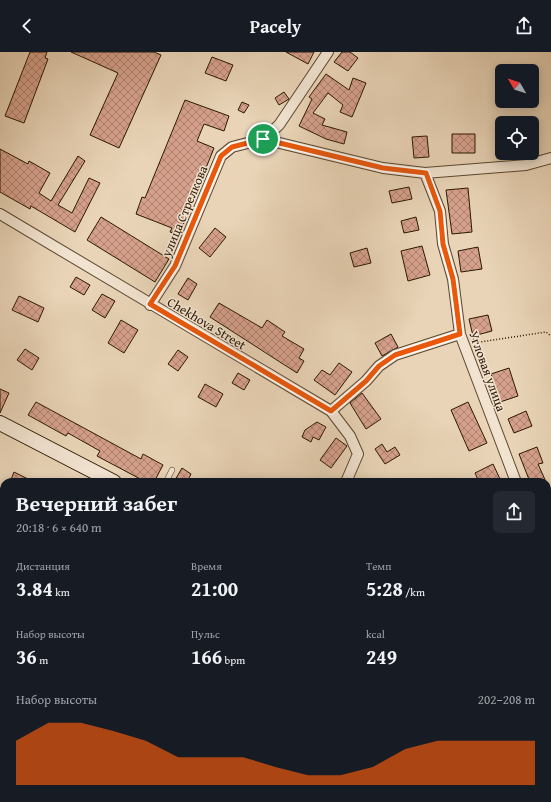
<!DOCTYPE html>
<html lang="ru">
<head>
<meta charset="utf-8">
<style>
  :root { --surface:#171b24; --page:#242831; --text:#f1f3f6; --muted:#9ea1a6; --accent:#ea580c }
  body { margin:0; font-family:"Gentium Book Plus",serif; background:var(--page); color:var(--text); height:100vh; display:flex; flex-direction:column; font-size:15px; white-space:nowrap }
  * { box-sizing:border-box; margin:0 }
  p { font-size:13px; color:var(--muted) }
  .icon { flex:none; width:22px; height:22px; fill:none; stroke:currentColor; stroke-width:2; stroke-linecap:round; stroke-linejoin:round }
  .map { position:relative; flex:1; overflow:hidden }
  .sheet { position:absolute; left:0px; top:426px; width:551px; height:324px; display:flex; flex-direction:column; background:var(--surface); border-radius:12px 12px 0 0; box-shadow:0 2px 10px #0003 }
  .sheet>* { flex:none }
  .needle { width:26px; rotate:309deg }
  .tools { position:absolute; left:495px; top:12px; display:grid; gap:8px }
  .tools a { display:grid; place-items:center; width:44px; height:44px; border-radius:6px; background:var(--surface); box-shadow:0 2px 10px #0003; font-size:20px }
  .pin { position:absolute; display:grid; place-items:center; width:34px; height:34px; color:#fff; margin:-17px; border:2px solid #fff; border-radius:50%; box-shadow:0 1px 4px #0007 }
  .round { display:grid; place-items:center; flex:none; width:42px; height:42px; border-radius:6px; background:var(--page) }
  .summary { display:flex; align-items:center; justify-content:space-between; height:68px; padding:0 16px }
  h1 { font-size:22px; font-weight:600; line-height:30px }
  .metrics { display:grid; grid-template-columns:repeat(3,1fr); gap:6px; height:68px; padding:4px 16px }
  .metrics div { display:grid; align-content:center }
  .metrics b { font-size:20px; font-weight:600 }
  .metrics small { font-size:11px; font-weight:400 }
  .metrics p { font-size:11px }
  .chart { height:112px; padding:8px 16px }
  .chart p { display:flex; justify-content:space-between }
  .chart svg { width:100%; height:72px; margin-top:4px; fill:var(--accent); opacity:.7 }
  header { display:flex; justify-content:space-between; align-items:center; height:52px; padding:0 16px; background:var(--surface); font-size:18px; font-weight:600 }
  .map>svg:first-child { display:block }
  .building { fill:url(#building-cross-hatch); stroke:#2b1803 }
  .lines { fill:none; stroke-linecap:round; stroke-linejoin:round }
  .lane-casing { stroke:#5a4730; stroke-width:6 }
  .street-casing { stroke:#5a4730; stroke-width:12 }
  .secondary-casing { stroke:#2b1803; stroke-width:16 }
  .path { stroke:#2b1803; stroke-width:1.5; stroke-dasharray:1 2; stroke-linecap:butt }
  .lane { stroke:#f1e3d0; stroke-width:5 }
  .street { stroke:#f1e3d0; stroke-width:10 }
  .secondary { stroke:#f1e3d0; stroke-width:14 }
  .route-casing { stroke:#fff; stroke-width:8 }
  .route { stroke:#ea580c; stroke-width:5 }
  .labels { text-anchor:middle; stroke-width:3; stroke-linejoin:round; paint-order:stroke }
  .street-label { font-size:13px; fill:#2b1803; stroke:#f1e3d0 }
</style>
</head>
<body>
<header><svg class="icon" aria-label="back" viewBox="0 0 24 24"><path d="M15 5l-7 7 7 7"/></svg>Pacely<svg class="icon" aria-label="share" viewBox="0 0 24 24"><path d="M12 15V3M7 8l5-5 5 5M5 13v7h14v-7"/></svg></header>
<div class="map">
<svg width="551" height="750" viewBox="0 0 551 750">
  <defs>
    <pattern id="building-cross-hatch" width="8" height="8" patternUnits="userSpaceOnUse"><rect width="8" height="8" fill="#d6a18c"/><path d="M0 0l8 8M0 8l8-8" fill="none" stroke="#ae8270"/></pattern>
  </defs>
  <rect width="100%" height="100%" fill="#e9d4b7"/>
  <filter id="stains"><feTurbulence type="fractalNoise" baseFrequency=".005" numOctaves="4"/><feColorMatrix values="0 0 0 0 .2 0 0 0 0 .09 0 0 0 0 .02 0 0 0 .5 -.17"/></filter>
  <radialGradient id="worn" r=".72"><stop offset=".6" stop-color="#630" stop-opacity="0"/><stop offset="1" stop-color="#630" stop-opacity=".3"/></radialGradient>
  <path class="building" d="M30,0h17l-2,6 3,1 -24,64 -19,-7z
    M71,0h83l7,3 -42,93 -29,-13 28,-62z
    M286,0h28l-6,12z
    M342,0h8l8,6 -10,13 -14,-9z
    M212,5l21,8 -7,16 -21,-8z
    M326,22l23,16 4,-12 13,5 -14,34 -12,-5 3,-7 -15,-12 -15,20 12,6 -3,6 25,7 -3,12 -18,-5 -27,-13 13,-27 -3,-2z
    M284,40l5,7 -10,6 -4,-7z
    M185,48l44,16 -5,15 -20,-7 -7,17 17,7 -35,87 -9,-3 2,-4 -36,-14 6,-17 3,1z
    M242,50l7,3 -5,8 -6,-3z
    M452,82h23v19h-23z
    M427,84l2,21 -15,1 -2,-21z
    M0,97l28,15 1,-3 21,12 -11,20 12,8 27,-45 7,5 -27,44 14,8 17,-35 11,5 -25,49 -44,-26 -1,3 -30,-17z
    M409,135l3,12 -20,4 -3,-12z
    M468,136l4,44 -20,2 -6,-44z
    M101,165l68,42 -14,23 -68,-42z
    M416,165l3,13 -15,3 -3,-12z
    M215,176l11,9 -16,20 -11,-9z
    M422,194l8,29 -22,6 -7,-30z
    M478,195l4,22 -21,3 -3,-21z
    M367,196l4,15 -17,4 -4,-14z
    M76,225l14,8 -6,10 -14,-8z
    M188,226l9,6 -9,16 -10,-6z
    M102,242l13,7 -10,17 -13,-8z
    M19,244l25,12 -6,14 -26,-12z
    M219,251l43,25 5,-8 18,12 -3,4 22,13 -5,9 5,3 -7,12 -87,-56z
    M488,263l4,16 -19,5 -4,-17z
    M121,268l17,10 -14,23 -16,-10z
    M391,282l7,13 -16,9 -7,-13z
    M25,297l14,9 -7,12 -15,-10z
    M178,298l10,7 -10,14 -10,-7z
    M339,311l13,9 -17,23 -21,-15 8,-10 8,5z
    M509,316l9,28 -18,6 -9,-28z
    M238,321l12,7 -6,10 -12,-7z
    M205,332l18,10 -7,13 -18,-10z
    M0,337l9,4 -9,20z
    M362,341l19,26 -15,10 -16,-26z
    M36,350l105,57 2,-5 20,11 -9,17h-8l-49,-26 3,-5 -32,-18 -2,3 -38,-21z
    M468,350l19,41 -18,8 -18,-41z
    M526,359l6,15 -18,7 -6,-14z
    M317,370l9,5 -7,13 -6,-3 -2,5 -9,-5 3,-7z
    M336,386l11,8 -16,22 -11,-8z
    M382,392l5,8 8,-5 5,8 -15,9 -10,-15z
    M537,395l6,16 -5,1 8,18h-16l-11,-28z
    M493,412l7,15 -5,3h-16l-4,-9z
    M182,416l9,6 -4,8h-13z
    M14,420l20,10h-24z"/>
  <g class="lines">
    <g class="lane-casing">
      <path id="lane" d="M166,430l6,-12
        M268,750h8"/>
    </g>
    <g class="street-casing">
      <path id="street" d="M263,87l120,29 42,5 101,-8 25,-7
        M425,121l15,38 3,33 10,35 7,55 56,148
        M0,162l331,197 19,25 8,18 -12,28
        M150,253l25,-39 46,-110 11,-9 31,-8 16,-14 49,-73
        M331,359l35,-30 13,-15 16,-11 65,-21
        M0,589l4,2
        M0,701l4,-9
        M211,746l3,4
        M222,746l1,4"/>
    </g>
    <g class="secondary-casing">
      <path id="secondary" d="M0,371l114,59
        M547,657l4,2"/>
    </g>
    <path class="path" d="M473,287l7,3 66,-10 5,4"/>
    <use href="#lane" class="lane"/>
    <use href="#street" class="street"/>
    <use href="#secondary" class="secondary"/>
  </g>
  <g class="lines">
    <g class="route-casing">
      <path id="route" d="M263,87l120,29 43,5 14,38 3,33 10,35 7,55 -65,21 -16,11 -13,15 -35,30 -181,-107 25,-38 46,-110 11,-9z"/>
    </g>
    <use href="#route" class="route"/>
  </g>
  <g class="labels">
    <g class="street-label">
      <text transform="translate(184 159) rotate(-67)" y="5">улица Стрелкова</text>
      <text transform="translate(207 271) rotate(31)" y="5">Chekhova Street</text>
      <text transform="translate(488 319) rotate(70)" y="5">Угловая улица</text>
    </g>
  </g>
  <rect width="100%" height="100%" filter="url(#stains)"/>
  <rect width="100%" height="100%" fill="url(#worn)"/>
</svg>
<div class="tools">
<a><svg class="needle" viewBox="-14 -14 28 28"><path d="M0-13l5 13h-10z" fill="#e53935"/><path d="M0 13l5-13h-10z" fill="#9ea1a6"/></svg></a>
<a><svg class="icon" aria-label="locate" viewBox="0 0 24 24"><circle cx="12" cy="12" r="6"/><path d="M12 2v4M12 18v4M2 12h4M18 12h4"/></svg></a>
</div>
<div class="pin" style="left:263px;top:87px;background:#1e9e55"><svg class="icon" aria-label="arrive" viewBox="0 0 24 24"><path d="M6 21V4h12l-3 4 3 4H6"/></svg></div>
<section class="sheet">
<div class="summary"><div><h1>Вечерний забег</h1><p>20:18 · 6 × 640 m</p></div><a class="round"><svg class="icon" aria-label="share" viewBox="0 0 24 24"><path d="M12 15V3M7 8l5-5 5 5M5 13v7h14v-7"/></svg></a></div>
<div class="metrics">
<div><p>Дистанция</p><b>3.84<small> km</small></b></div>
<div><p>Время</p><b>21:00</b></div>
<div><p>Темп</p><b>5:28<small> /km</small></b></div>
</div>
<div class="metrics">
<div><p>Набор высоты</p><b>36<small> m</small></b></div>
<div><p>Пульс</p><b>166<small> bpm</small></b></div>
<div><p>kcal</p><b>249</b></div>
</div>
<div class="chart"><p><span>Набор высоты</span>202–208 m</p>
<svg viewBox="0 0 160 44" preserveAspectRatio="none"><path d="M0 44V17L10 6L20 6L30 11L40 17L50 27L60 27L70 27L80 33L90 38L100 38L110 33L120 22L130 17L140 17L150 17L160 17V44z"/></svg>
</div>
</section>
</div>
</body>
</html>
